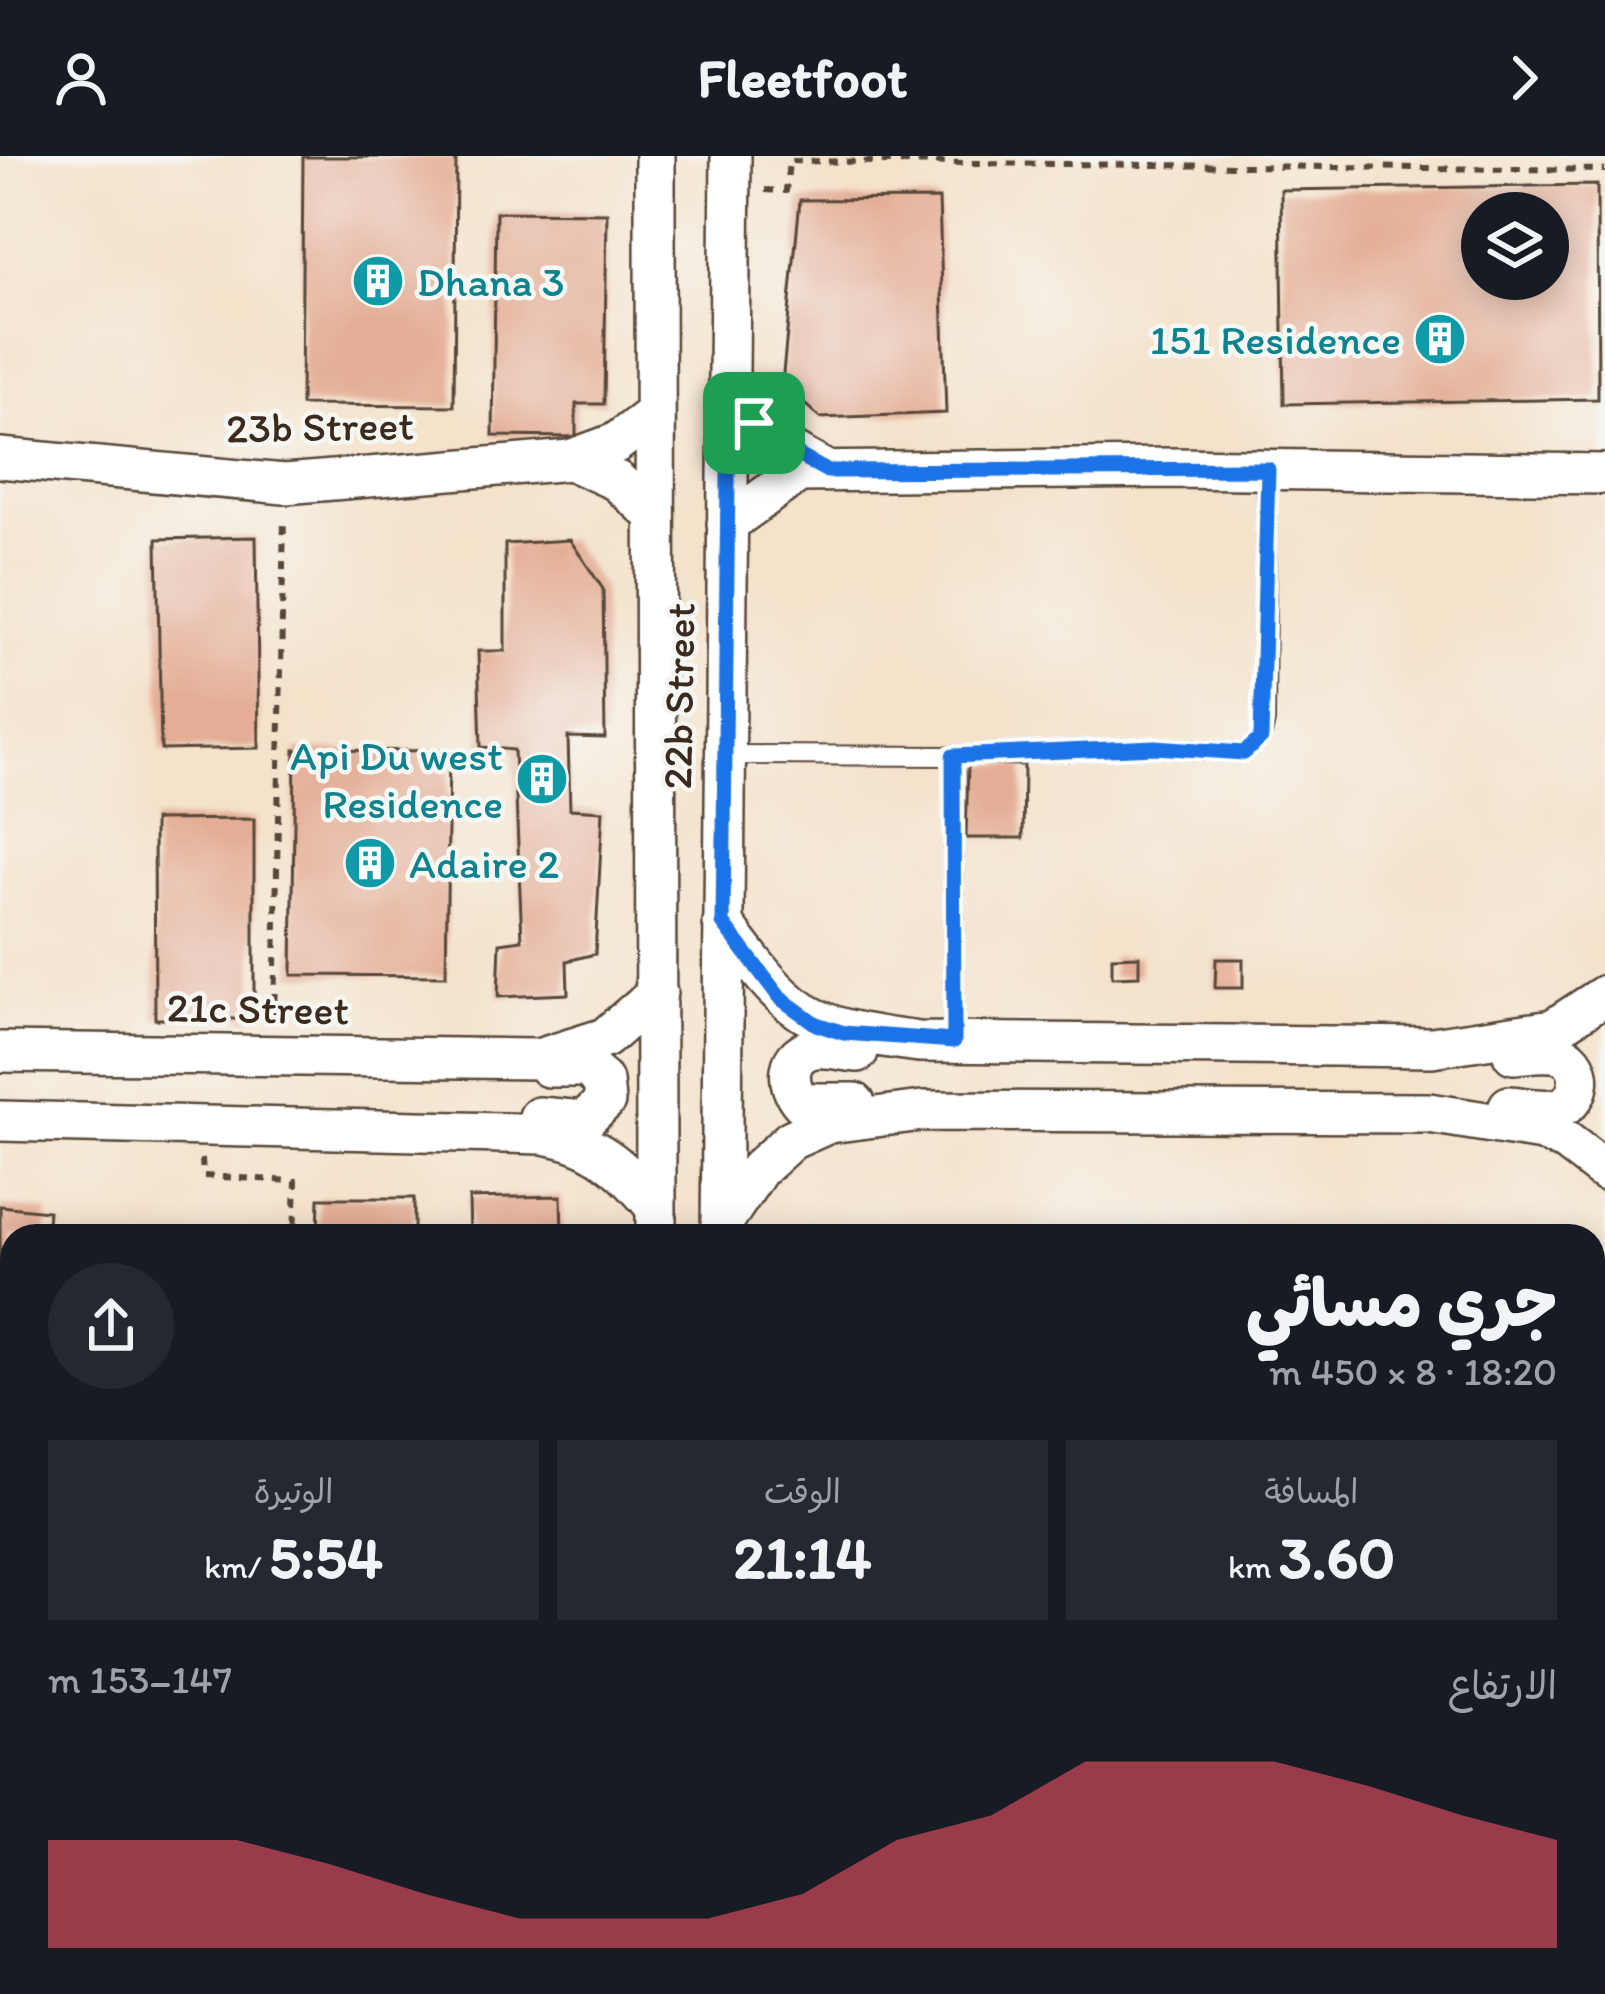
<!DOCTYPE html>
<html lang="ar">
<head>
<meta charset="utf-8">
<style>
  :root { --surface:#171b24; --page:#242831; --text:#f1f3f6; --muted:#9ea1a6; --accent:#d1495b }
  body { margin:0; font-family:Itim,"Playpen Sans Arabic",sans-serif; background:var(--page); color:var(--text); direction:rtl; height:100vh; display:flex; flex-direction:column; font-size:45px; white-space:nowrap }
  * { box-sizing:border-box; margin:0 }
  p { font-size:39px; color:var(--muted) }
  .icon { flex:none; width:66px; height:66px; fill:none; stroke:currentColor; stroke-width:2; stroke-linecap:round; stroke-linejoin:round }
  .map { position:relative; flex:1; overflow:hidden; direction:ltr }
  .sheet { position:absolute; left:0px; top:1068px; width:1605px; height:771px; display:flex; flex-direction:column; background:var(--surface); border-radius:36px 36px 0 0; box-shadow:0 6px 30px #0003; direction:rtl }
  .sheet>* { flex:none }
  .fabs { position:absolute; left:1461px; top:36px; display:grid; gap:24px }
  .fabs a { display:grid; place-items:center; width:108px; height:108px; border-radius:50%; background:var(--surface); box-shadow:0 6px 30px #0003; font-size:60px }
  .pin { position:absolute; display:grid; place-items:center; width:102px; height:102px; color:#fff; margin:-51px; border-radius:24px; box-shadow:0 6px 18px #0006 }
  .round { display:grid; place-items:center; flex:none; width:126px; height:126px; border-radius:63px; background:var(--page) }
  .headline { display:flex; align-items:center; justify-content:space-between; height:204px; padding:0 48px }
  h1 { font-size:66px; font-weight:800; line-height:90px }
  .stats { display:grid; grid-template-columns:repeat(3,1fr); gap:18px; height:204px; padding:12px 48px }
  .stats div { display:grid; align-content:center; border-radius:0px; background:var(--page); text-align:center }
  .stats b { font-size:60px; font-weight:800 }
  .stats small { font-size:33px; font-weight:400 }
  .stats p { font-size:33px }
  .chart { height:336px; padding:24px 48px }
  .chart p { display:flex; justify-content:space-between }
  .chart svg { width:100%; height:216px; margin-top:12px; fill:var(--accent); opacity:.7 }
  header { display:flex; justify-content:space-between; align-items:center; height:156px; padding:0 48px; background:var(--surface); font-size:54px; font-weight:800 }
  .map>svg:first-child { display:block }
  .building { fill:#e4ae96; fill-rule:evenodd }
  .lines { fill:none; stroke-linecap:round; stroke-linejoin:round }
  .service-casing { stroke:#574638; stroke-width:22 }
  .minor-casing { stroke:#574638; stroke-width:44 }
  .path { stroke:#574638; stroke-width:6; stroke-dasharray:9 9; stroke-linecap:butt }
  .service { stroke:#fff; stroke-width:18 }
  .minor { stroke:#fff; stroke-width:39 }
  .route-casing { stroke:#fff; stroke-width:24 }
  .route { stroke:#1a73e8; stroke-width:15 }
  .labels { text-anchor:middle; stroke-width:9; stroke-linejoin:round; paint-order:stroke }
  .culture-label { font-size:42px; fill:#0d838f; stroke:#f6f6f2; text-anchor:start }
  .street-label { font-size:42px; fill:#3b2a1e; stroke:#f6f6f2 }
</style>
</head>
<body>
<header><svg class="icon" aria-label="forward" viewBox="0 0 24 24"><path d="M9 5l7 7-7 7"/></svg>Fleetfoot<svg class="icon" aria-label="person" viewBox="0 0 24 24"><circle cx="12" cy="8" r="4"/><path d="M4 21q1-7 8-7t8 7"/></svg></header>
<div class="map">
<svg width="1605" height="1838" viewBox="0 0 1605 1838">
  <rect width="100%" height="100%" fill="#f6f6f2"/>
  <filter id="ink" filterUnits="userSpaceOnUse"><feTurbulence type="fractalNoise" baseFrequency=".00833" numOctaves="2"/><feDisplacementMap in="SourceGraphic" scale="24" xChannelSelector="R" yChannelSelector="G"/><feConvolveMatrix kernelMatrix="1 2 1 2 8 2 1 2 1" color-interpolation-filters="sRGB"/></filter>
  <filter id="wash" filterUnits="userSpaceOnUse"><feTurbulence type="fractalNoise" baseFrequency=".004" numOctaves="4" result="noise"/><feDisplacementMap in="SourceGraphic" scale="48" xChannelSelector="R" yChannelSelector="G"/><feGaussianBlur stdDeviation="2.7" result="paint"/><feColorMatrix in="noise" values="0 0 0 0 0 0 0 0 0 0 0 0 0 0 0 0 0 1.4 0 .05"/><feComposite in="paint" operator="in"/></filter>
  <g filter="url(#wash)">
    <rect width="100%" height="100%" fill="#f4e2cb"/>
    <g id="blocks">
      <path class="building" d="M303,1h153l-2,249 -153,-1z
        M1597,29l1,214 -314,5 -3,-214zM1482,57h66v66h-66z
        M939,43l7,214 -126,5 -38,-35 18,-183z
        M496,56l111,1 -3,191h-28v33l-83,-1z
        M256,381l3,211 -98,2 -4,-211z
        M570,384l33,49 2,149 -37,-1 2,72 33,2 -8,143 -28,7 1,33 -70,3 2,-54 22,-3 -8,-190 -33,-3 -3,-96h27v-107z
        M295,594l154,1 -3,225 -154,-1z
        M968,608l56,1 -1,73h-57z
        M254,663v200h-99l-1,-199z
        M1139,800v20l-27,1v-20z
        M1216,803h27v29h-28z
        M561,1040l1,40h-92l-1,-38z
        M319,1042h95v38h-96z
        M0,1050l48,5 -2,25h-34v27l-12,-1z"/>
    </g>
  </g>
  <g filter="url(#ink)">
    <use href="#blocks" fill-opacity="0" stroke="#574638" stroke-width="3"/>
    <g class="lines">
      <g class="service-casing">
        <path id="service" d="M725,599l228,1
          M954,885l-1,-285 202,-9 89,6 17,-15 4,-16 2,-253
          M1168,1827v11"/>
      </g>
      <g class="minor-casing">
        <path id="minor" d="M655,0l1,1080
          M729,235l45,51 53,29
          M0,302l285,26 285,-24 46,-17 38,-29
          M570,304l47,21 38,34
          M727,368l72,-52 374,-4 432,6
          M723,767c69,94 80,104 196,119l513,5 121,-18 52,-34
          M0,896l538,7 67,-21 52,-45
          M855,947h-53c-18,-19 -16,-51 14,-55 14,-1 29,3 42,4
          M1509,950c15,1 35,6 50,2 24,-7 27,-44 3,-54 -14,-5 -34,-1 -49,0
          M539,961l45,4 21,-20 -2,-20 -16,-14h-39
          M0,965l543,13c53,8 81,34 113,74
          M721,1069l38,-56 32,-29 38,-17 93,-12 507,2 113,18 25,11 38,29
          M721,1080l10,-1080
          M1593,1532h12
          M0,1535l12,-2
          M652,1838v-11
          M714,1838v-11"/>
      </g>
      <path class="path" d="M765,34l21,1 3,-30 816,9
        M274,864l10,-503
        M202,1003l1,17 93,5 -2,55"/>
      <use href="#service" class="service"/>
      <use href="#minor" class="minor"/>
    </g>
  </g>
  <g class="lines" filter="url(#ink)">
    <g class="route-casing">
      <path id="route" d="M729,235l45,51 53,29 441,-2 -7,269 -17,15 -89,-6 -202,9 1,285 -110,-8 -28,-9 -36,-26 -57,-75z"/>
    </g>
    <use href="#route" class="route"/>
  </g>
  <defs>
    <g id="building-disc" transform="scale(2.7)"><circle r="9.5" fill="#0f9aa8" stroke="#f6f6f2"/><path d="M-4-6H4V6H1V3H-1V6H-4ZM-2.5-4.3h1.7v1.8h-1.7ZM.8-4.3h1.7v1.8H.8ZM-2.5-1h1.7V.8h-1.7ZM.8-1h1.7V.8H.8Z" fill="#fff"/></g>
  </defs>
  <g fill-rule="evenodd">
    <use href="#building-disc" x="378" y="125"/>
    <use href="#building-disc" x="1440" y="183"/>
    <use href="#building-disc" x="542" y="623"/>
    <use href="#building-disc" x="370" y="707"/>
  </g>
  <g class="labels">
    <g class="culture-label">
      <text x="417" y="140">Dhana 3</text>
      <text x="1401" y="198" text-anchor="end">151 Residence</text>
      <text x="503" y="614" text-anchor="end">Api Du west<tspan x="503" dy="48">Residence</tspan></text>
      <text x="409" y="722">Adaire 2</text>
    </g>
    <g class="street-label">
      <text transform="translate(320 270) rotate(-1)" y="15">23b Street</text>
      <text transform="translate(678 540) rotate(-89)" y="15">22b Street</text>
      <text transform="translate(258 852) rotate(1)" y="15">21c Street</text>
    </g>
  </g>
</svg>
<div class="fabs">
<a><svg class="icon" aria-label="layers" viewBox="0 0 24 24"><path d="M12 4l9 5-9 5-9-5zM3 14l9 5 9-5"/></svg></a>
</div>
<div class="pin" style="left:754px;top:267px;background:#1e9e55"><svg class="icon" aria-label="arrive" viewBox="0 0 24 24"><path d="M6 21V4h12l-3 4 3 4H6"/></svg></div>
<section class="sheet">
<div class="headline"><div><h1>جري مسائي</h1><p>18:20 · 8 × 450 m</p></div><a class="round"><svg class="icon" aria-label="share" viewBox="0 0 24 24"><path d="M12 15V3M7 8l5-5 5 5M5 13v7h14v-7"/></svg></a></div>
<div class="stats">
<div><p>المسافة</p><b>3.60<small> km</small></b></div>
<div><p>الوقت</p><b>21:14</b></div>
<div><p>الوتيرة</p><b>5:54<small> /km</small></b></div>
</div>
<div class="chart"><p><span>الارتفاع</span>147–153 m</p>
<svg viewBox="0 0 160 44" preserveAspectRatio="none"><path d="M0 44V22L10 22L20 22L30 27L40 33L50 38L60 38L70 38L80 33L90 22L100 17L110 6L120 6L130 6L140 11L150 17L160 22V44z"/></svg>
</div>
</section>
</div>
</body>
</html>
